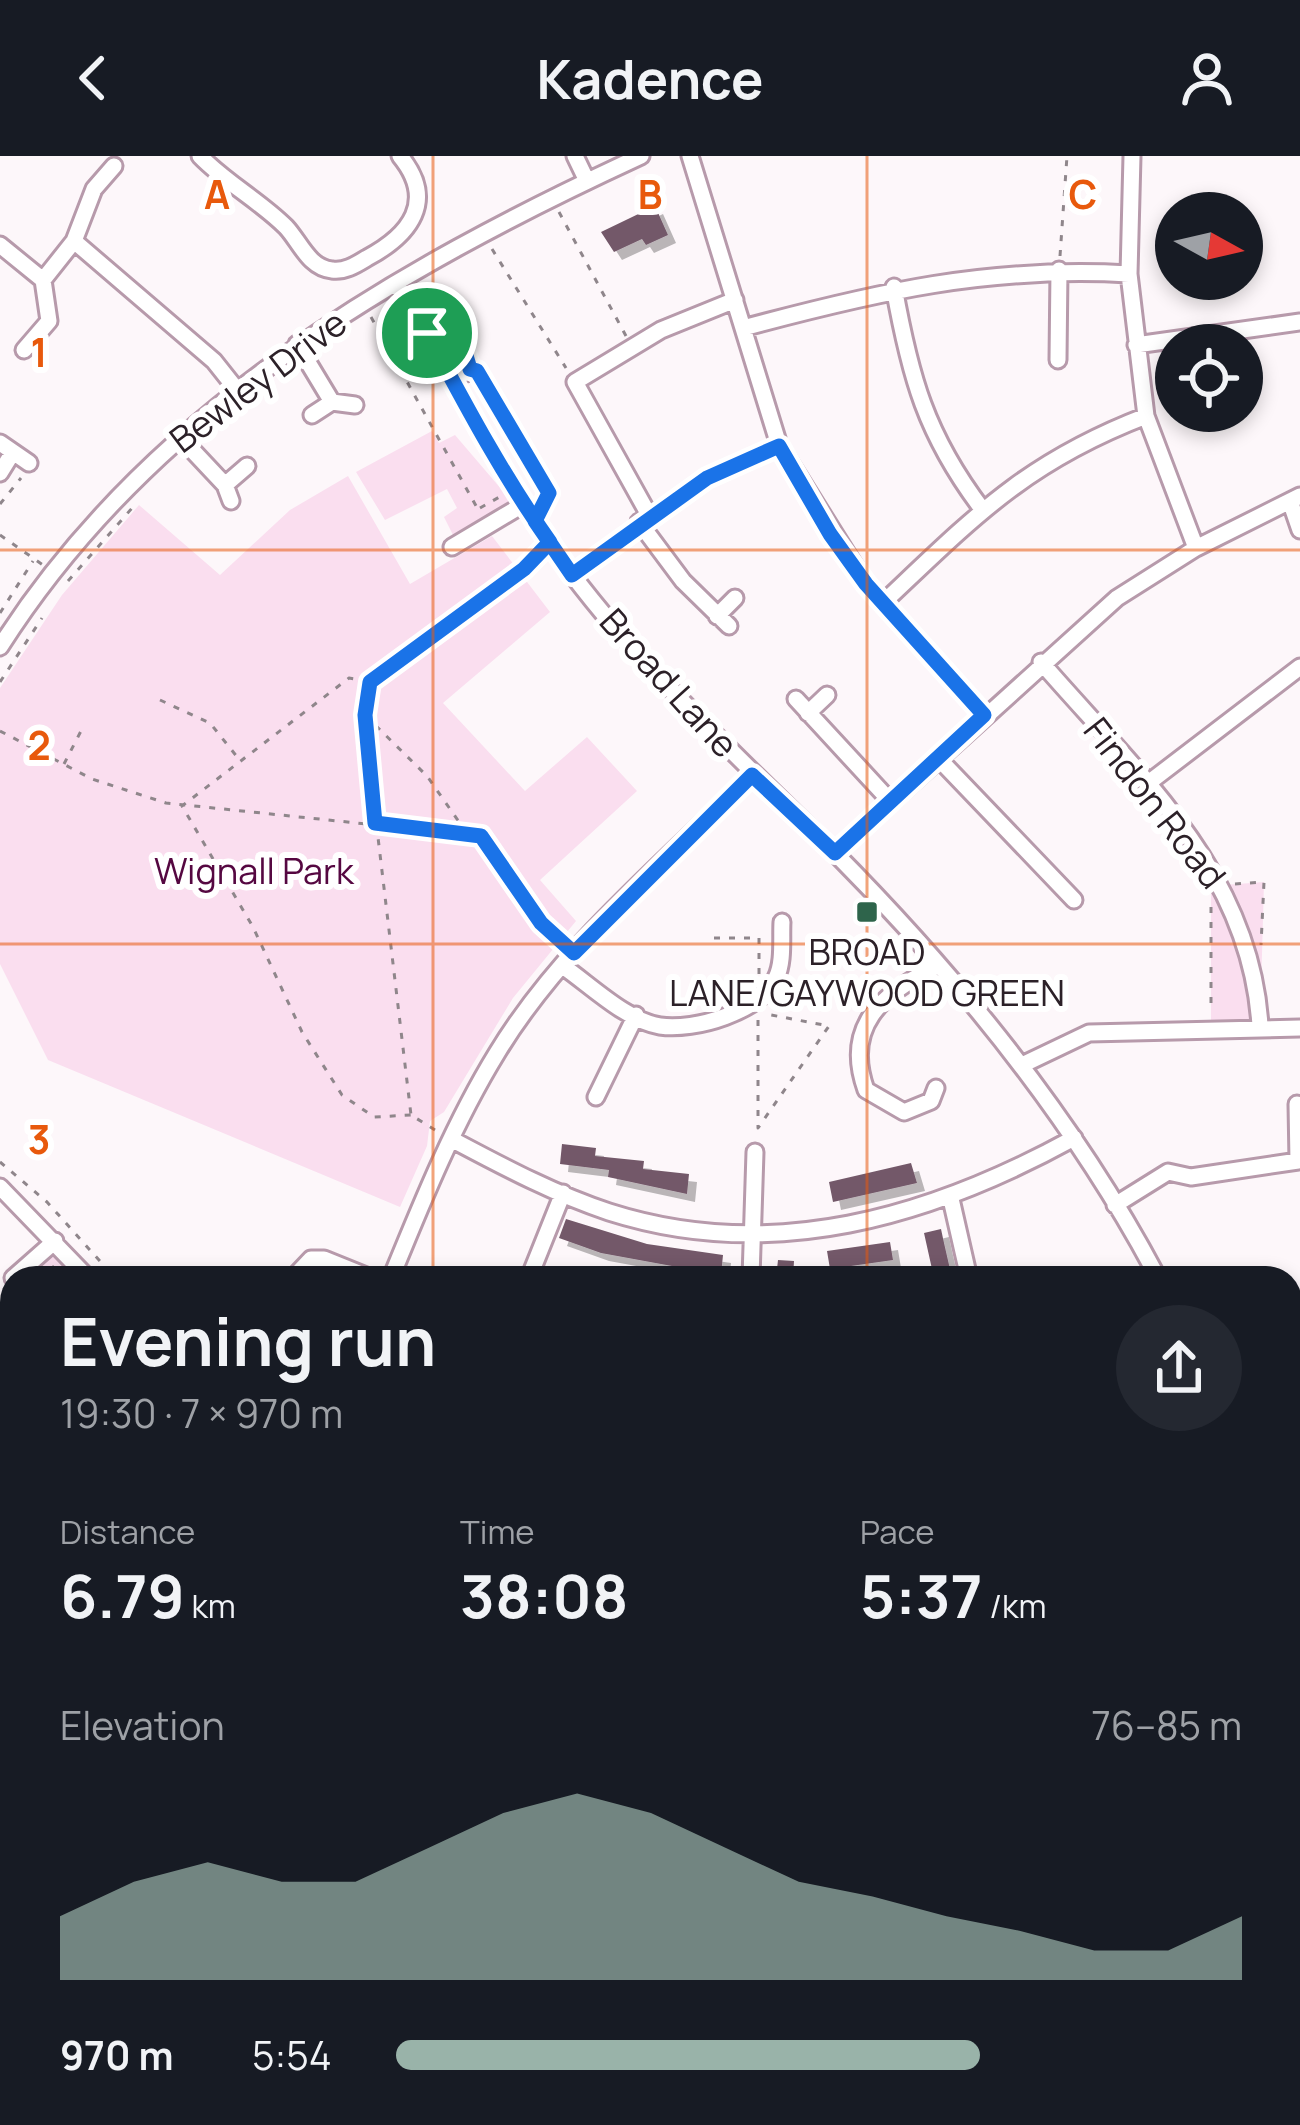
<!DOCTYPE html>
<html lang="en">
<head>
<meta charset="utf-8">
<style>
  :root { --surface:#171b24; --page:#242831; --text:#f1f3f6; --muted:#9ea1a6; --accent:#99b3a9 }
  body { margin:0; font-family:Manrope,sans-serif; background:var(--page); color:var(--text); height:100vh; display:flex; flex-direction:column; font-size:45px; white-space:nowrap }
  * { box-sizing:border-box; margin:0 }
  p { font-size:39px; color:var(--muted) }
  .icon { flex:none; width:66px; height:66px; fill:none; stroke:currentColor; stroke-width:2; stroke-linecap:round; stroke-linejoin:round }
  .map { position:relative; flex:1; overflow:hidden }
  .panel { position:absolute; left:0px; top:1110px; width:1302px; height:861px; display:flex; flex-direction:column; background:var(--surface); border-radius:36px 36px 0 0; box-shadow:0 6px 18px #0003 }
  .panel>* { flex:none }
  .needle { width:78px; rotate:98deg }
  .buttons { position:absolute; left:1155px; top:36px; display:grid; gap:24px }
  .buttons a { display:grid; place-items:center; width:108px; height:108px; border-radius:50%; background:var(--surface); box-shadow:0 6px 18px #0003; font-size:60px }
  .pin { position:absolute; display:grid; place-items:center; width:102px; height:102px; color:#fff; margin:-51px; border:6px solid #fff; border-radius:50%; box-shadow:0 3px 12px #0007 }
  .round { display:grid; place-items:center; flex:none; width:126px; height:126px; border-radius:63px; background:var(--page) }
  .headline { display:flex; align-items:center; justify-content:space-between; height:204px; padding:0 60px }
  h1 { font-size:66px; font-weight:700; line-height:90px }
  .metrics { display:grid; grid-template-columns:repeat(3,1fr); gap:18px; height:204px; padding:12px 60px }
  .metrics div { display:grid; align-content:center }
  .metrics b { font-size:60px; font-weight:700 }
  .metrics small { font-size:33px; font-weight:400 }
  .metrics p { font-size:33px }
  .chart { height:336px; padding:24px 60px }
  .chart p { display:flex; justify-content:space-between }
  .chart svg { width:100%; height:216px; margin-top:12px; fill:var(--accent); opacity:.7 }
  ul { padding:0 60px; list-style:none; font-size:39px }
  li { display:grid; grid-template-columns:192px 144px 1fr; align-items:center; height:90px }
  li i { height:30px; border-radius:15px; background:var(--accent) }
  header { display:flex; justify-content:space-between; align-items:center; height:156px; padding:0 60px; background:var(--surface); font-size:54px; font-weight:700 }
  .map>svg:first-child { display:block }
  .green { fill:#fadeef }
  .building { fill:#735969; filter:url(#shadow) }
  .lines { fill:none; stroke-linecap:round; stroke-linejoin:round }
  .minor-casing { stroke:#b79aab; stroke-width:21 }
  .major-casing { stroke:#b79aab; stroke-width:27 }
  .path { stroke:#8f868b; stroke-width:3; stroke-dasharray:6 9; stroke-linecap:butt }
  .minor { stroke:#fff; stroke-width:15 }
  .major { stroke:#fff; stroke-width:21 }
  .route-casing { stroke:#fff; stroke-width:24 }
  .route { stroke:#1a73e8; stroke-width:15 }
  .grid { fill:none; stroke:#e8590c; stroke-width:3; stroke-opacity:0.55 }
  .poi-dot { fill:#2e644b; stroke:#fff; stroke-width:4.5 }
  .labels { text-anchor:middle; stroke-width:12; stroke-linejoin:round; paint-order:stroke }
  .street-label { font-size:36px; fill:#2c2128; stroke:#fff }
  .park-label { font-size:36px; fill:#550741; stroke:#fff }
  .poi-label { font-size:36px; fill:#2c2128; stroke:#fff }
  .grid-label { font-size:39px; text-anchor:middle; font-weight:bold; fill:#e8590c; stroke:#fff; stroke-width:12; stroke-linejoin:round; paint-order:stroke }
</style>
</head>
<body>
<header><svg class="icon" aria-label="back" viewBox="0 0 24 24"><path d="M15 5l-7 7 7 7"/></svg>Kadence<svg class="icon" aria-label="person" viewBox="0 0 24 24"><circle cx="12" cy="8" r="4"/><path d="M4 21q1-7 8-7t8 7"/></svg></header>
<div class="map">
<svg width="1300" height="1969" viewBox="0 0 1300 1969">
  <defs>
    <filter id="shadow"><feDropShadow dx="8" dy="8" stdDeviation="0" flood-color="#0004"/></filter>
  </defs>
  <rect width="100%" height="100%" fill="#fdf7fa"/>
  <path class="green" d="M432,275l7,12 16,-8 53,62 1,7 -55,33 -10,-20 13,-9 -10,-19 -62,31 -29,-48z
    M348,320l62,108 82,-48 58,76 -107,91 82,88 62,-54 50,54 -97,89 36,41 -63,77 -69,114 -14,9 -3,25 -27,61 -352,-147 -48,-96v-276l62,-93 77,-90 81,70 70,-65z
    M1264,726l-4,144 -49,2v-142z
    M55,1085l33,37h-75z
    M1300,1356v126l-10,-26v-96z
    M1300,1490v157l-10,2v-140z
    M12,1514v73l-4,8 -8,-6v-62z
    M0,1844l12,9v61l-12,-9z"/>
  <path class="building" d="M655,50l13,29 -22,10 -4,-6 -28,13 -13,-20z
    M562,988l34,4 -1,8 49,5 -1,8 46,5 -2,20 -79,-17 1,-7 -49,-6z
    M911,1007l6,20 -84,19 -4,-20z
    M566,1063l81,25 76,11 -2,20 -120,-22 -42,-15z
    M941,1073l3,14 8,35h-18l-10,-45z
    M890,1086l3,18 -63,9 -3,-18z
    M778,1104l16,1 -1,17h-17z"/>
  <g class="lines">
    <g class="minor-casing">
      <path id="minor" d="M200,0c26,27 60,45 86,71 14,15 23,41 46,43 13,2 25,-6 35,-12 43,-23 70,-57 33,-102
        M575,0l12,25
        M690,0l89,289 87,139 118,131
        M1132,0l-3,118 17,142 50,132
        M74,85l140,120 23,29
        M0,89l43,35 6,41 -25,29
        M43,124l31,-39 20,-52 20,-23
        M397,128c57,96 106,199 174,289 76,101 173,189 262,278 125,126 242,270 325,427
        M894,131c16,90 32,148 88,222
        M743,172c134,-36 246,-62 386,-54
        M427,177l21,-1 13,7 9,30
        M297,188l35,58
        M1136,189l164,-23
        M1058,204l1,-90
        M450,220l27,-5 72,121 -14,29
        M312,259l20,-13 23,3
        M179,280l46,49 6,16
        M0,287l29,20
        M0,317l13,-21
        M225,329l22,-19
        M1290,345l10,29
        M649,359l-74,-133 86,-52 74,-30
        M639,366l44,59 46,45
        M452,391l72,-43
        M572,419l136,-97 71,-33
        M883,447c91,-86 143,-141 263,-187
        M717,460l18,-18
        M0,491c149,-235 394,-377 641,-491
        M1041,506c96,111 210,210 219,364
        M796,543l95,103
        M808,557l19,-18
        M939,603l135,141
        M1147,628l153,-117
        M835,697l282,-255 79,-50 104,-52
        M564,811c26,18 63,54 96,59 35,5 100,-14 116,-48 8,-16 5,-39 6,-56
        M935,811c-53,27 -92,59 -69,123l38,22 27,-11 5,-13
        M1022,909l67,-32 211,-5
        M596,941l40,-82
        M451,983c51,27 103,55 158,73 163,52 321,5 465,-74
        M0,1031l88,91
        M951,1043l18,79
        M1115,1049l53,-33 23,5 107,-16 -1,-57
        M13,1122l42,-37
        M293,1122l18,-19h13l47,19
        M391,1122c31,-76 63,-155 106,-225 64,-106 168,-191 255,-278
        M529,1122l34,-85
        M751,1122l4,-126
        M1290,1149l10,-4
        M0,1318l12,-10
        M1290,1360l10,-4
        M1290,1456l10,26
        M1290,1650l10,-2
        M0,1749l12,10
        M157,1959l19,10
        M484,1959l21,10
        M327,1969l6,-10
        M444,1969l4,-10
        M677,1969l6,-10
        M848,1969l6,-10
        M1052,1969l5,-10"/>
    </g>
    <g class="major-casing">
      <path id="major" d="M0,1905l12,9
        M0,1946l12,8
        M21,1959l15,10
        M79,1959l17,10"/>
    </g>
    <path class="path" d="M559,56l67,124
      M492,93l74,119
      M1060,100l7,-100
      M371,161l109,196
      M0,348l21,-26
      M480,352l23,-13
      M0,379l43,30
      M68,425l65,-74
      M0,457l33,-52
      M368,525l-19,-3 -167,128 71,121 49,105 40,63 32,22 37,-2
      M0,526l42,-64
      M160,544l50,23 28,35
      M365,559l62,61 37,53
      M0,575l92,48 74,24 315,33 59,87 22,20
      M64,608l18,-35
      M1235,728l29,-2 -3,63
      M1211,751v104
      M714,782h45v37
      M758,864v108l71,-102 -63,-12
      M435,974l-24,-15 -46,-387 5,-46 154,-113 15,-18
      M0,1006l47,40 68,76
      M52,1110l11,12
      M1290,1392l10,27
      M1290,1506l10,26
      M0,1527l12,-13
      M0,1563l12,-8
      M1290,1577l10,5
      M0,1589l12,10
      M1290,1604l10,-5
      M0,1821l12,-14
      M113,1960l16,9
      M701,1969l5,-10"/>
    <use href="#minor" class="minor"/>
    <use href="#major" class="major"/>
  </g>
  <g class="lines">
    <g class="route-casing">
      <path id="route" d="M427,177c38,71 76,143 123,209l-26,27 -154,113 -5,33 10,108 106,13 60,87 33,30 178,-178 83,78 149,-138 -118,-131 -36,-50 -51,-88 -72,32 -135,97 -37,-54 14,-28 -72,-122 -7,-2 -9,-30 -13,-7 -21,1"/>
    </g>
    <use href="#route" class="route"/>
  </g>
  <path class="grid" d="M433,0v1122M867,0v1122M0,394h1300M0,788h1300M0,1181h12M1290,1181h10M0,1575h12M1290,1575h10M433,1959v10M867,1959v10"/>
  <rect class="poi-dot" x="855" y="744" width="24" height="24" rx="6"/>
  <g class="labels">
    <g class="street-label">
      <text transform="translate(258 225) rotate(-37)" y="13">Bewley Drive</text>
      <text transform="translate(669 527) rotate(48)" y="13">Broad Lane</text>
      <text transform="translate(1155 647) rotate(52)" y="13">Findon Road</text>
    </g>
    <g class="park-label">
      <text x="254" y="728">Wignall Park</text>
    </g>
    <g class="poi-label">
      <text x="867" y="809">BROAD<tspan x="867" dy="41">LANE/GAYWOOD GREEN</tspan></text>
    </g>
  </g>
  <g class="grid-label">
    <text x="217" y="53">A</text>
    <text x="650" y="53">B</text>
    <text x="1083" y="53">C</text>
    <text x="39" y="211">1</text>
    <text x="39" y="604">2</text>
    <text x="39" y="998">3</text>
  </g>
</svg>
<div class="buttons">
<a><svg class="needle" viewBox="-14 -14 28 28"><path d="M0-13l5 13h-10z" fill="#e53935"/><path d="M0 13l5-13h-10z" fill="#9ea1a6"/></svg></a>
<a><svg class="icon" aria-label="locate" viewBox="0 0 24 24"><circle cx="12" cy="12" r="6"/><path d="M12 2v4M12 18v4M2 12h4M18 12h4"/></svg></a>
</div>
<div class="pin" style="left:427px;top:177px;background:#1e9e55"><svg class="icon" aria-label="arrive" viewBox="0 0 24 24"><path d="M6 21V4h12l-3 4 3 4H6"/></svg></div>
<section class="panel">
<div class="headline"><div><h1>Evening run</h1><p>19:30 · 7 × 970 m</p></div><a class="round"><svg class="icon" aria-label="share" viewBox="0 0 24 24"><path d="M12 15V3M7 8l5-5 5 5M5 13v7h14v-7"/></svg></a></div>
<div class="metrics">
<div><p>Distance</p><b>6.79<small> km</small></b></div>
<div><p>Time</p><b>38:08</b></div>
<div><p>Pace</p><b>5:37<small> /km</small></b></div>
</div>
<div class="chart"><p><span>Elevation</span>76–85 m</p>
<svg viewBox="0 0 160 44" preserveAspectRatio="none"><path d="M0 44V31L10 24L20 20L30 24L40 24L50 17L60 10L70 6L80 10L90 17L100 24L110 27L120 31L130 34L140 38L150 38L160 31V44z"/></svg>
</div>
<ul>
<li><b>970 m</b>5:54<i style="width:69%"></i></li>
</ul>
</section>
</div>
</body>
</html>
